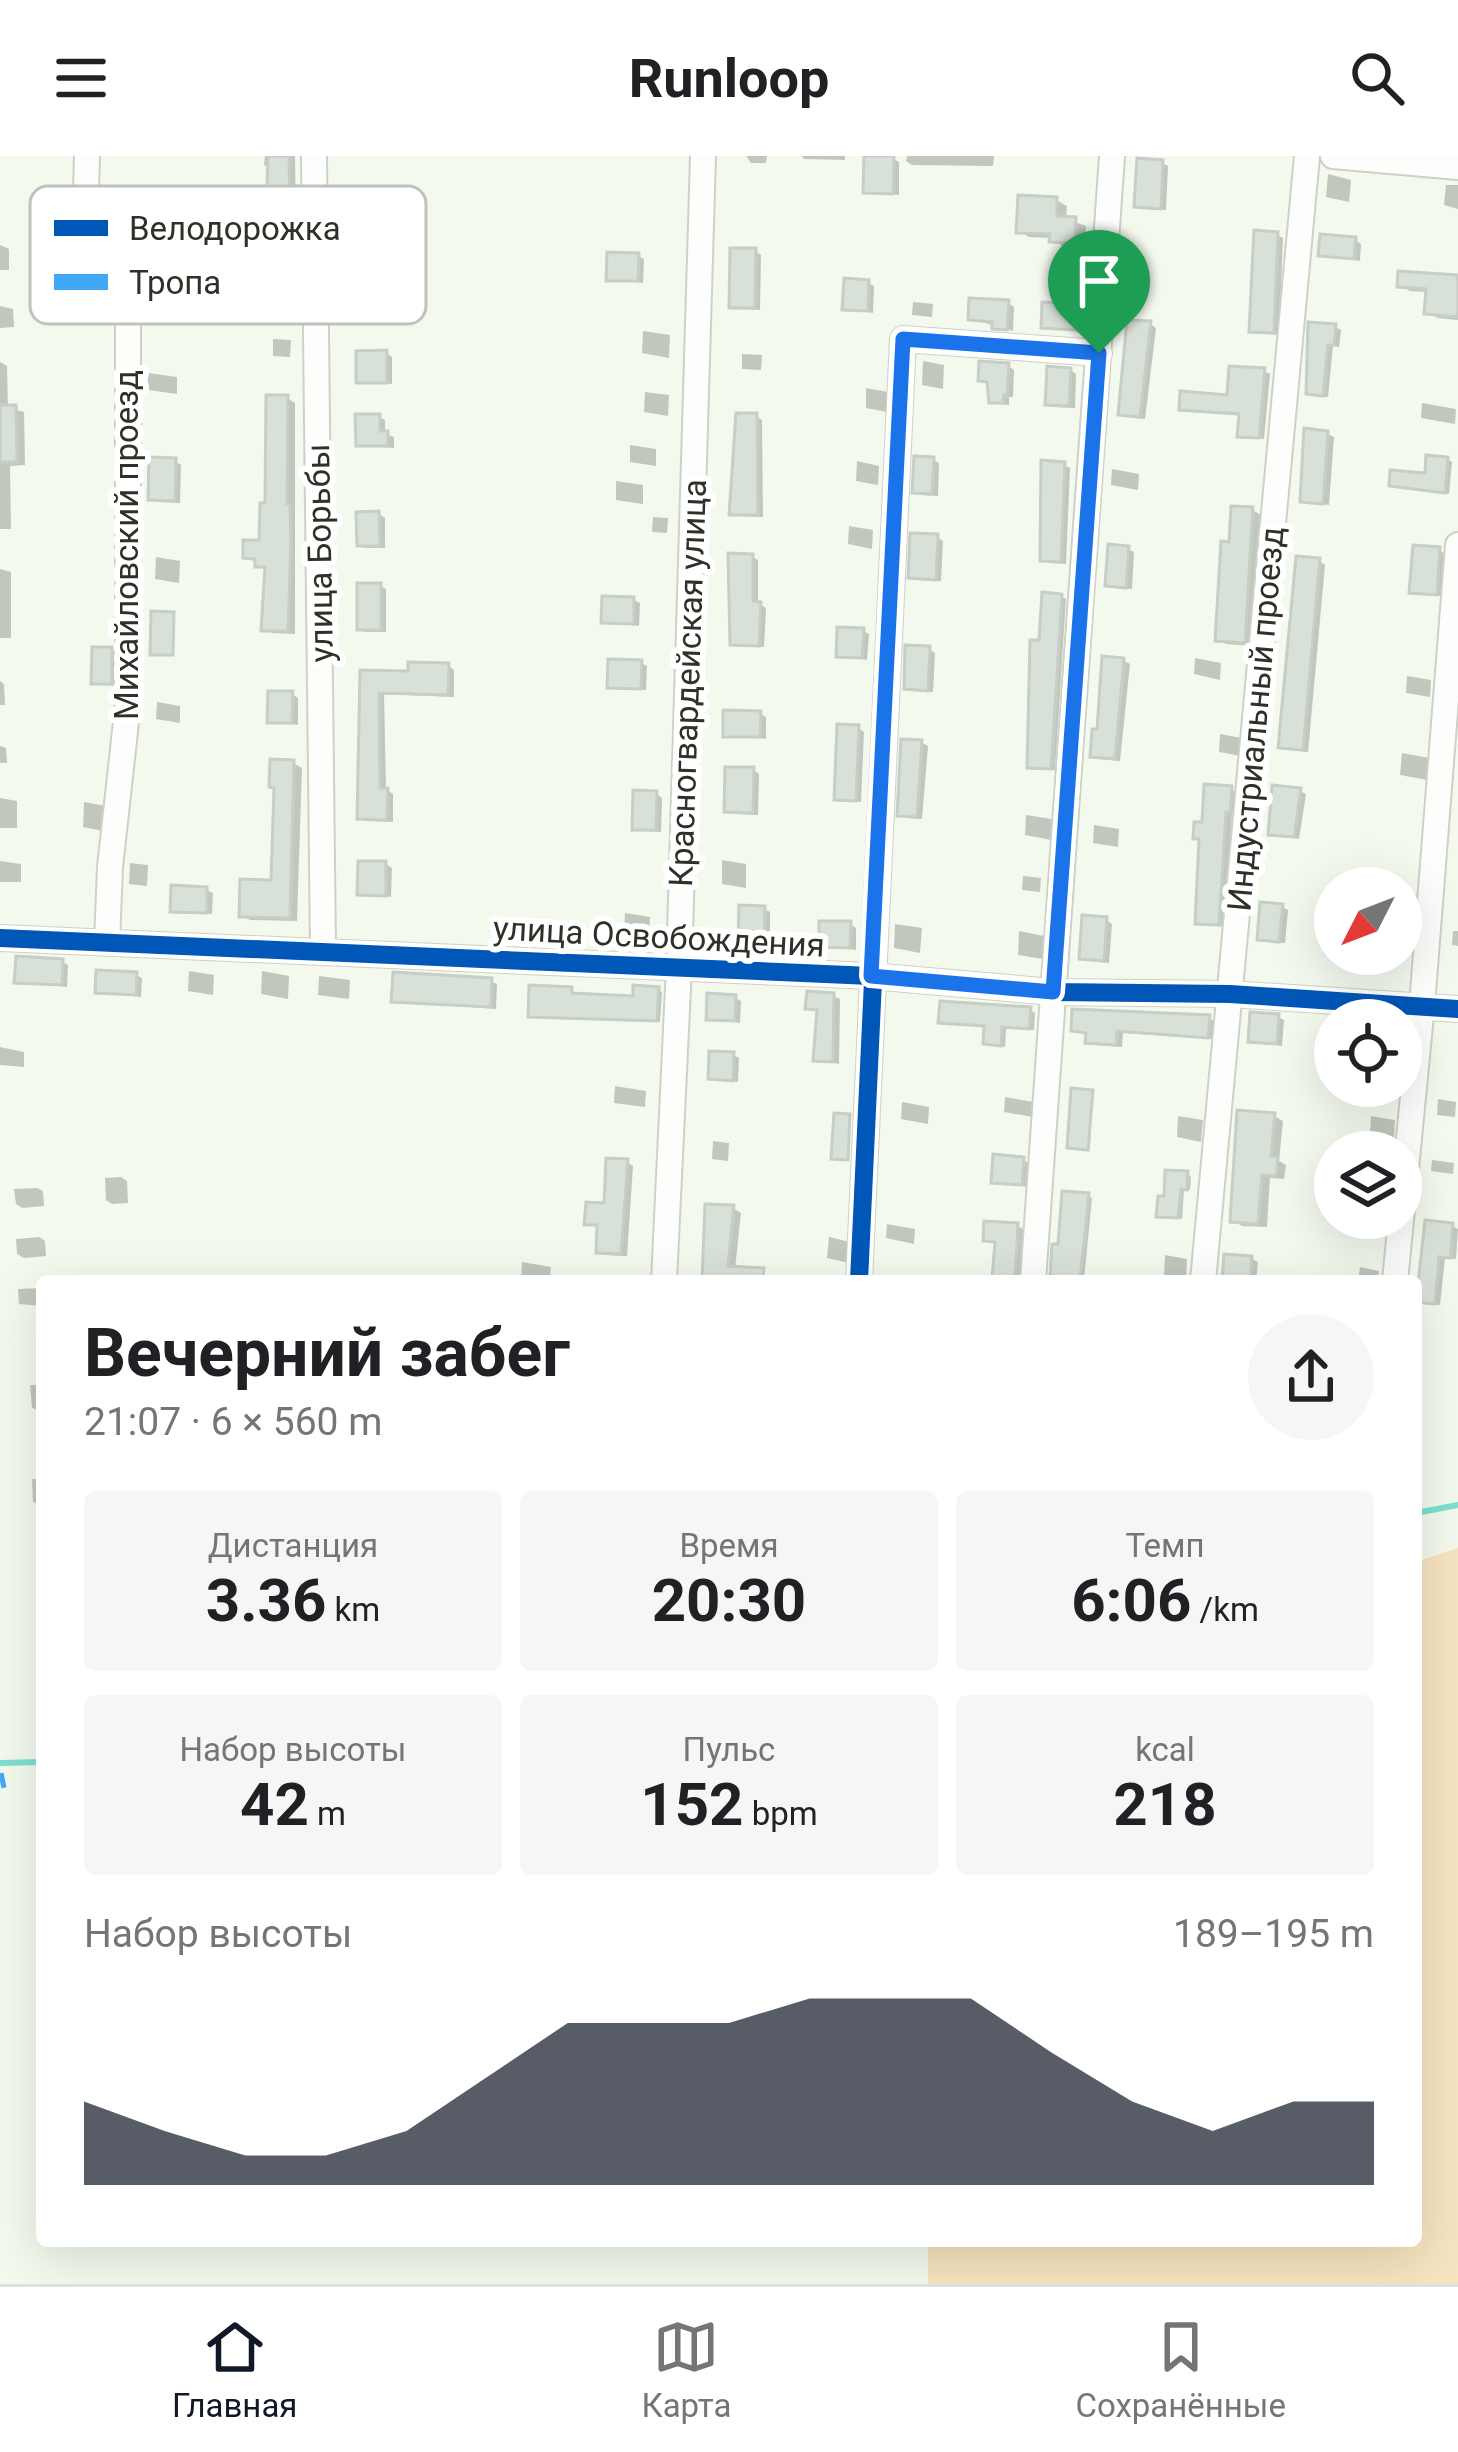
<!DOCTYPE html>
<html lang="ru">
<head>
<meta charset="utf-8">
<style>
  :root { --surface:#fff; --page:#f6f6f6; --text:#202124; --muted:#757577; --line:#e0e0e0; --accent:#111827 }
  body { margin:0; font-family:Roboto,sans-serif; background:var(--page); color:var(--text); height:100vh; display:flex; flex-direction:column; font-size:45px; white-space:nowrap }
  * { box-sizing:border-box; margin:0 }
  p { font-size:39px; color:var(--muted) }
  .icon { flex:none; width:66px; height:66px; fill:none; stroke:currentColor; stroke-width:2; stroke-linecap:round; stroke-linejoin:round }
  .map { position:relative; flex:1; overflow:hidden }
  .drawer { position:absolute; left:36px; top:1119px; width:1386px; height:972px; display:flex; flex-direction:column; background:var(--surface); border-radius:12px; box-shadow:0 12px 48px #0002 }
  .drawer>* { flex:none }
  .needle { width:78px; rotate:228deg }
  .tools { position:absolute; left:1314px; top:711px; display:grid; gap:24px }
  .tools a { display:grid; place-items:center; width:108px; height:108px; border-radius:50%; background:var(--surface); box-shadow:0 12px 48px #0002; font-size:60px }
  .pin { position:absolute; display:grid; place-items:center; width:102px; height:102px; color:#fff; margin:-123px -51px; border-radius:50% 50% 50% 0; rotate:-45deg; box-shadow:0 0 12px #0007 }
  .pin .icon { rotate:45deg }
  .round { display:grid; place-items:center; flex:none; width:126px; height:126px; border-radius:63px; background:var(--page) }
  .overview { display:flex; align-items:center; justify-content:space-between; height:204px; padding:0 48px }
  h1 { font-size:66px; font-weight:700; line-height:90px }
  .metrics { display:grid; grid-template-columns:repeat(3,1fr); gap:18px; height:204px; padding:12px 48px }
  .metrics div { display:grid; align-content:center; border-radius:12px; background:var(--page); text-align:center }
  .metrics b { font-size:60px; font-weight:700 }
  .metrics small { font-size:33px; font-weight:400 }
  .metrics p { font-size:33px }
  .chart { height:336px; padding:24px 48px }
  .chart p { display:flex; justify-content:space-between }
  .chart svg { width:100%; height:216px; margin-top:12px; fill:var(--accent); opacity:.7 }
  header { display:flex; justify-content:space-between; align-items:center; height:156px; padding:0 48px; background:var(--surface); font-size:54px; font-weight:700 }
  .tabs { display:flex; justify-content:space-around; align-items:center; height:168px; border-top:3px solid var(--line); background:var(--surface); font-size:33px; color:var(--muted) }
  .tabs a { display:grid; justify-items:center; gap:6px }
  .tabs .current { color:var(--accent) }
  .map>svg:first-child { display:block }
  .green { fill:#f6e3bf }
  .shadow { fill:#0003 }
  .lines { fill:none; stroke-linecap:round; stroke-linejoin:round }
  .stream { stroke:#7ce0d2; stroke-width:6 }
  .building { fill:#d8e1d7; stroke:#c6cec5; stroke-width:3 }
  .minor-casing { stroke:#cdd2c8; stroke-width:28 }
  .minor { stroke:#fdfefc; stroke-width:24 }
  .quiet { stroke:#3fa9f5; stroke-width:15; stroke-dasharray:30 15; stroke-linecap:butt }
  .cycleway-casing { stroke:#fff; stroke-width:26 }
  .cycleway { stroke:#0057b8; stroke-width:18 }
  .route-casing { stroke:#fff; stroke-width:24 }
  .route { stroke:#1a73e8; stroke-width:15 }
  .labels { text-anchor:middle; stroke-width:12; stroke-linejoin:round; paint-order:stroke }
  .street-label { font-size:33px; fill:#2c3228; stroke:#fff }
  .key { fill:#fff; stroke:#c0c2be; stroke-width:3 }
  .key-label { font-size:33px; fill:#2c3228 }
</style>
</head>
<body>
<header><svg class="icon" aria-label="menu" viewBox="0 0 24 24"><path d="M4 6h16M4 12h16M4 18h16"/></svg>Runloop<svg class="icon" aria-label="search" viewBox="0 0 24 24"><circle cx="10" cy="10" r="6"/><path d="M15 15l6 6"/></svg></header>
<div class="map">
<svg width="1458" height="2128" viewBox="0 0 1458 2128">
  <rect width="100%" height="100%" fill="#f3f9ed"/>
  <path class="green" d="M1458,1392v736h-530v-43h488v-679z"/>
  <path class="shadow" d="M265,0h30l1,64 -27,-5 2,-46 -7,-4z
    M746,0h21l-1,7h-15z
    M802,0h43v4l-41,-1z
    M907,0h87l-1,10 -81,-1 -6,-4z
    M893,3l6,3v33l-33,-4z
    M1162,7l6,3 -2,44 -23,-1 -6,-3z
    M1328,18l23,6 -2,22 -23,-5z
    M1446,29h12v24l-14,-4z
    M1056,44l11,6 -1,13 20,7 -2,21 -22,-1 -10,-8 -23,-1 -10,-6z
    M1277,79l6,3 -4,97 -21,-2 -6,-3z
    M1355,84l6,4 -1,17 -39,-7z
    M0,89l9,4v21h-9z
    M755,95l6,4 -1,55 -22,-1 -6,-3z
    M638,100l6,3 -1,24 -34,-4z
    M1458,122v42l-20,-2 -10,-6 1,-20 -19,-1 -10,-6z
    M868,127l6,3 -1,27 -28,-5z
    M913,146l20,2 -1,13 -20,-2z
    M1008,147l6,4 -1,24 -42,-12z
    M0,150l13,3 1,18 -14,1z
    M1075,151l6,3v22l-37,-5z
    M1150,168l6,4 -11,91 -18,-2 -6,-3z
    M1335,171l6,3 -2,17 -6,-1 -5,51 -13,-1 -6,-3z
    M643,175l27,4 -1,23 -27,-5z
    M273,183l18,1 -1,17 -17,-1z
    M386,197l6,4v27l-33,-3z
    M742,198l20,1 -1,15 -19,-1z
    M923,205l21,4 -1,24 -21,-4z
    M0,206l7,4 1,42 16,4 1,53 -15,1 1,63h-11z
    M1008,210l6,4 -1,27h-4v8l-11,-1 -6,-3 -4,-18 -6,-3z
    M1070,214l6,4 -1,34 -21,-1 -6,-3z
    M1264,215l6,3 -6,65 -24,-4 2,-20 -60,-7 48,-10z
    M148,217l29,4v17l-29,-4z
    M866,232l22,4 -1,20 -21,-4z
    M645,236l24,3 -1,21 -24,-4z
    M287,242l8,5v231l-23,-1 -8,-4 4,-58 -22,-15 16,-13z
    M1422,247l34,6 -1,15 -34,-6z
    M756,260l6,4 1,97 -25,-1 -6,-3z
    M379,261l6,3v14l9,3v11l-36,-3z
    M1328,278l6,3 -5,68 -20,-2 -6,-3z
    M630,289l26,4v17l-26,-4z
    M1447,303l5,3 -3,32 -57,-9 35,-9z
    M933,304l6,3 -1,33 -17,-1 -6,-3z
    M175,305l6,4 -1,38 -23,-1 -6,-3z
    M857,305l22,5 -1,19 -22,-4z
    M1064,309l6,3 -4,96 -17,-1 -6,-3z
    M1112,313l27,5 -1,16 -27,-5z
    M616,325l27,4v19l-27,-4z
    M1252,354l9,5 -9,131 -26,-2 -8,-5 14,-94z
    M379,358l6,4v30h-19l-6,-3z
    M653,361l15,1 -1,15 -15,-1z
    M849,370l24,4 -1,19 -24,-5z
    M937,381l6,4 -2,40 -24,-1 -6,-3z
    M1128,393l6,3 -2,37 -18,-1 -6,-3z
    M1439,394l6,4 -3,42 -24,-2 -6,-3z
    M156,401l24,4 -1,22 -24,-4z
    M752,401l6,3v43l8,5 -2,39 -31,-3z
    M1319,405l6,4 -17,187 -21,-2 -6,-4z
    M0,413l11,3v66h-11z
    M380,430l6,3v43h-20l-6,-3z
    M1062,441l4,2 -11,171 -20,-1 -5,-3 12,-123z
    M634,444l6,3 -1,23 -35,-4z
    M863,475l6,3 -2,26 -28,-5z
    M929,493l6,4 -2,39 -20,-1 -6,-3z
    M111,494l6,4v32l-17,-1 -6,-3z
    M1195,502l26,5 -1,17 -26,-6z
    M1124,505l6,3 -10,97 -21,-2 -6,-3z
    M641,507l6,3 -1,24 -36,-4z
    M448,510l6,4v27l-70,-3 2,96 7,4v28l-27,-1 -6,-3 3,-145 48,1z
    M1407,520l24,4 -1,17 -24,-4z
    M0,525l4,3 1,21h-5z
    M292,538l6,4v27l-28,-4z
    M157,546l23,4v17l-24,-4z
    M760,558l6,3v22l-40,-4z
    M858,572l6,4 -3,70 -18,-1 -6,-3z
    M1220,578l22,4 -1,18 -22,-4z
    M922,587l6,3 -6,73 -16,-1 -6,-4z
    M0,590l6,2 1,15h-7z
    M1402,597l27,5 -2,22 -27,-5z
    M293,607l9,5 -5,153 -47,-1 -8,-5 32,-32z
    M753,614l6,4 -1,41 -24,-1 -6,-3z
    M1231,633l6,4 -2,20h-3l-8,114 -19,-2 -7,-3 3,-82 -5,-3z
    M1300,635l6,3 -7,45 -28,-6z
    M656,638l6,4 -1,34 -20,-1 -6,-3z
    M0,642l17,3v27h-17z
    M84,646l22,4 -3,25 -20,-4z
    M1026,659l26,4 -1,21 -26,-5z
    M1094,669l25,4 -1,18 -25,-4z
    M722,704l24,4v24l-24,-4z
    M0,705l21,3v18h-21z
    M130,707l18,2 -1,21 -18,-2z
    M386,708l6,4 -1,29 -31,-4z
    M1023,720l18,2 -1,14 -18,-2z
    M207,734l6,3 -1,21 -39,-4z
    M1401,735l16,4 -2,15 -14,-1z
    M1282,751l6,3 -3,33 -19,-1 -6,-4z
    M764,753l6,3v29l-28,-4z
    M625,757l25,4 -1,23 -25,-4z
    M523,764l17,1 -1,16 -16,-2z
    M1106,764l6,4 -3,39 -21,-2 -6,-3z
    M850,768l6,4v22l-34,-4z
    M895,768l27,4 -2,25 -26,-5z
    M1019,775l25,5 -1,23 -25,-4z
    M1453,775h5v15l-6,-1z
    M62,806l6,3 -1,22 -49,-6z
    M189,815l25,4 -1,20 -25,-4z
    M262,815l27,5 -1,23 -27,-5z
    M136,819l6,3 -1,19 -43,-5z
    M319,820l31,4 -1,19 -31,-4z
    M491,825l6,3 -1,25 -102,-8z
    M572,834l3,6 61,3 22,-9 4,2 -2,30 -129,-7z
    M833,840l7,3 -1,65 -23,-5 3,-48 -11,-4z
    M735,842l6,3 -1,22 -31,-5z
    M1030,854l5,3 -1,17 -28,-2 -1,19 -19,-4 1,-16 -46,-6z
    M1278,861l6,3 -2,26 -31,-5z
    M1209,862l6,4 -1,17 -91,-6 -1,14 -28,-2 -6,-4v-7l-14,-4z
    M0,891l24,5v15l-24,-2z
    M733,899l6,3 -1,24 -27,-4z
    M615,930l31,5 -1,16 -31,-4z
    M1092,937l-2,56 -18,-1z
    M1005,941l29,5 -1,15 -29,-5z
    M1438,943l18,3 -1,15 -18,-2z
    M902,946l27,5 -1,17 -27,-5z
    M1178,960l25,4 -2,22 -24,-5z
    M1274,960l9,5 -4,40 7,4 -2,14 -14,-1 -3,49 -25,-1 -9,-6z
    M1371,960l24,4 -1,18 -24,-5z
    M713,985l16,2 -1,18 -16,-2z
    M1023,1004l6,3 -1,24 -34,-6z
    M1432,1004l22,3 -1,11 -22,-3z
    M627,1006l6,4 -6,90 -22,-1 -6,-4 1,-24 -13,-4 20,-16z
    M1187,1018l4,3 -1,13h-6l-2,29 -23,-4z
    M121,1021l6,4 1,22 -16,1 -6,-4 -1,-22z
    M37,1032l6,3 1,15 -22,2 -6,-4 -2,-15z
    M1088,1040l4,2 -8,82 -27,-2 4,-31z
    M733,1052l8,5 -6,56 22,12h-52z
    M887,1068l28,5 -1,15 -28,-6z
    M1018,1070l6,4 -4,51 -18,-1 -6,-4 2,-33 -12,-4z
    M1453,1070l5,3 -2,30 -11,-1 -5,47 -17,-1 -6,-4z
    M39,1081l6,4 1,15 -22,2 -7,-4 -1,-15z
    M829,1081l21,5 -1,21 -22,-5z
    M1165,1099l22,4 -1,21 -22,-4z
    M1252,1103l6,3 -2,19h-31z
    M522,1106l29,5 -1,14h-29z
    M1360,1111l19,4 -1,10h-20z
    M42,1132v18l-23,-2 -1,-15z
    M30,1229h12v26l-10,-3z
    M32,1323h10v26l-9,-3z"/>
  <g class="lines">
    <path class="stream" d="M1416,1357l42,-8
      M0,1607l42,-1"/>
  </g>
  <path class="building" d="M268,0h21l1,62 -24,-1z
    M864,0h30l-1,38 -30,-1z
    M1137,2l26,2 -2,49 -27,-2z
    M1018,39l39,2v19l19,1 -1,26 -26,-1 1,-8 -34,-1z
    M1254,74l24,2 -4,101 -25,-1z
    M1320,78l36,3 -2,22 -36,-3z
    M730,92h26l-1,60h-26z
    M607,96l32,1 -1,28h-32z
    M1398,115l60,4v42l-34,-3 2,-25 -29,-2z
    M844,122l25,2 -1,31 -26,-1z
    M969,142l40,2 -2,30 -15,-1v-7l-24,-2z
    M1042,146l34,2 -1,26 -34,-2z
    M1127,164l24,1 -11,96 -22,-2z
    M1308,166l28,2 -2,21h-6l-5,51 -17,-2z
    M387,194v33h-31v-32z
    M979,205l30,2 -2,33 -3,-1 -1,8h-14l-2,-21 -9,-1z
    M1047,210l24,2 -2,38 -24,-1z
    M1229,210l36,2 -6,70 -22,-1 2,-23 -60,-4 1,-19 47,4z
    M266,239h22l-1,109h3l1,37 -3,90h-27l4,-64h-10v-8l-12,-1v-18h16l1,-37h5z
    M0,249h16l1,57h-17z
    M736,257h21l1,102h-29z
    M355,258h25v17h8v15h-32z
    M1304,272l24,3 -5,73 -23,-2z
    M1426,299l22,2 -3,36 -56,-7 1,-16 35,3z
    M914,300l20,1 -2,37 -20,-1z
    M149,301l27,1 -1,43 -27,-1z
    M1041,304l24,2 -4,100 -21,-1z
    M1231,350l22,1 -8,136 -30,-2 6,-100 8,1z
    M379,355l1,35h-23l-1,-34z
    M910,377l28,1 -2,46 -28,-2z
    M1108,388l21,2 -3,42 -21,-2z
    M1413,389l27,2 -3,48 -28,-2z
    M728,397l25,1v47l8,1 -2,44 -29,-1z
    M1296,400l24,2 -17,192 -25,-2z
    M357,427h24v47h-24z
    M1042,436l20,2 -11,175 -24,-1 3,-128h9z
    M602,440l32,1v27l-33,-1z
    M151,455l23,1 -1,43h-23z
    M837,471l27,1 -2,30 -26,-1z
    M905,489l25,1 -2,45 -24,-2z
    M92,491h20v37h-21z
    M1102,500l22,2 -9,101 -25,-2 2,-28h5z
    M608,503l34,1 -1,29 -34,-1z
    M408,506l41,1 -1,32 -69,-2 1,95h8l-1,32 -30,-1 3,-149 48,1z
    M268,535h25l-1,32h-25z
    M723,554l38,1 -1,26h-37z
    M837,568l22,1 -3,76 -22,-1z
    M901,583l21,1 -5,77 -20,-1z
    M270,603l24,1 -4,158 -51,-1 1,-38 31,1 3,-92 -5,-1z
    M725,611h29l-1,46 -29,-1z
    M1204,628l28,2 -2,26h-4l-7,113 -24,-1 4,-85h-6l1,-17h8z
    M1272,629l29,3 -7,49 -26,-2z
    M633,634l24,1 -1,39h-24z
    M358,705h28v35l-29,-1z
    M171,729l36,2v26l-37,-1z
    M1260,746l23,2 -4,38 -22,-2z
    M739,749l26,1 -1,34 -26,-1z
    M1082,759l25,2 -3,44 -25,-2z
    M819,765h32l-1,27 -31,-1z
    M16,800l47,3 -1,26 -48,-2z
    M96,814l41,2 -1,23 -41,-2z
    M393,816l99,6 -1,29 -100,-5z
    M529,829l43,2v6l61,3v-11l26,2 -2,34 -129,-4z
    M807,835l27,2 -1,69 -20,-1 4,-51 -12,-1z
    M707,837l29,2 -1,26 -29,-1z
    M940,845l91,6 -2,22 -27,-2 -1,19 -18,-2 1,-18 -46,-3z
    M1072,853l138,6 -2,23 -91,-7 -1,14 -31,-2 1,-10 -15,-2z
    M1250,856l29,2 -2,30 -29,-2z
    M709,895l25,1 -1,29 -25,-2z
    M1071,932l22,2 -5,60 -21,-2z
    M1237,954l38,3 -4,43 7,1 -2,19 -14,-1 -4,49 -28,-2z
    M834,957l16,1 -2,46 -17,-1z
    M993,998l31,3 -2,28 -31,-2z
    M606,1002l22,1 -7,95 -25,-1 1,-28h-13l2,-23 18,1z
    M1165,1014l23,1 -1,19 -6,-1 -3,29 -22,-1 2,-21h6z
    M1062,1035l27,2 -9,87 -30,-2 2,-34h6z
    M705,1048l29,1 -6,61 36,2 -1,13h-61z
    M1425,1064l28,3 -3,35 -11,-1 -4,47 -19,-2z
    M984,1065l34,2 -3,57 -23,-2 3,-36 -12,-1z
    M1224,1098l28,2 -2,25h-28z"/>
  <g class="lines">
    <g class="minor-casing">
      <path id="minor" d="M87,0l-2,69 35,58 8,42v379l-18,163 -3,76
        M314,0l9,794
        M1333,0l125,11
        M0,782l871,38 182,16 177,2 228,15
        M664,1125l15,-314 24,-811
        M859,1125l44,-942 196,14
        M1033,1125l79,-1125
        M1203,1125l104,-1125
        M1395,1125l27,-276 36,-460"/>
    </g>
    <use href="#minor" class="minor"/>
    <path class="quiet" d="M0,1625l5,-1"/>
    <g class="cycleway-casing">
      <path id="cycleway" d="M0,782l871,38 182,16 177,2 228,15
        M859,1125l44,-942 196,14"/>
    </g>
    <use href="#cycleway" class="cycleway"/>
  </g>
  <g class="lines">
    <g class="route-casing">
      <path id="route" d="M903,183l196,14 -46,639 -182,-16z"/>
    </g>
    <use href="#route" class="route"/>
  </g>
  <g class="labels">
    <g class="street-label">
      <text transform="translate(126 389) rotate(-90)" y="12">Михайловский проезд</text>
      <text transform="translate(319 397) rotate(-91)" y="12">улица Борьбы</text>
      <text transform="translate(687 527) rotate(-88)" y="12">Красногвардейская улица</text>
      <text transform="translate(1255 563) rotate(-85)" y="12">Индустриальный проезд</text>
      <text transform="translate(659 780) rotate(3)" y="12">улица Освобождения</text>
    </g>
  </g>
  <rect x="30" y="30" width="396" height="138" rx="18" class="key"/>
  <rect x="54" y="64" width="54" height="16" fill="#0057b8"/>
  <rect x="54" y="118" width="54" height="16" fill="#3fa9f5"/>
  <g class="key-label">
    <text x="129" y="84">Велодорожка</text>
    <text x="129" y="138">Тропа</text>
  </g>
</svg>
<div class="tools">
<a><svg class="needle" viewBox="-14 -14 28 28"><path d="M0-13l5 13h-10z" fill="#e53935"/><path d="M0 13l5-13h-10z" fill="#757577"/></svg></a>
<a><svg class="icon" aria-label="locate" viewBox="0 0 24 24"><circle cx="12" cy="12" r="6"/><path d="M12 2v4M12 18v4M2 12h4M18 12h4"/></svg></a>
<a><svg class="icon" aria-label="layers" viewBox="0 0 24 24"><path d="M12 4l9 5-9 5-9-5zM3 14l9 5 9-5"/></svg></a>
</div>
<div class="pin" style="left:1099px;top:197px;background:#1e9e55"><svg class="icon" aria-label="arrive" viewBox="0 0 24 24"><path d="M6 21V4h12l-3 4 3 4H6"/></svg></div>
<section class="drawer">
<div class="overview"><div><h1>Вечерний забег</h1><p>21:07 · 6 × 560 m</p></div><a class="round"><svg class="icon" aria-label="share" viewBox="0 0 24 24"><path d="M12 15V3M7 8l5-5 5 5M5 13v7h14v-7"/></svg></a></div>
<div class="metrics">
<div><p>Дистанция</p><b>3.36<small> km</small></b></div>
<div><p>Время</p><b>20:30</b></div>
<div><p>Темп</p><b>6:06<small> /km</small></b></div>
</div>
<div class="metrics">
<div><p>Набор высоты</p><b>42<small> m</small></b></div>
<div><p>Пульс</p><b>152<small> bpm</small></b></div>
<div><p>kcal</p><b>218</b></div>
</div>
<div class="chart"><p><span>Набор высоты</span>189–195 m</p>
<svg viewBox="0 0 160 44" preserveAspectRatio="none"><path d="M0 44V27L10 33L20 38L30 38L40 33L50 22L60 11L70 11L80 11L90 6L100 6L110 6L120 17L130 27L140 33L150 27L160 27V44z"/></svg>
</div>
</section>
</div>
<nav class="tabs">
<a class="current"><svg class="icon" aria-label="home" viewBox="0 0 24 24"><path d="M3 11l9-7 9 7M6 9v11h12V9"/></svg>Главная</a>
<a><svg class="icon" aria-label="map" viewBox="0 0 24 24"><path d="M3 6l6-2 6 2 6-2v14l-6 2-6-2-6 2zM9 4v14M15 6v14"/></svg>Карта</a>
<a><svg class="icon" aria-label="saved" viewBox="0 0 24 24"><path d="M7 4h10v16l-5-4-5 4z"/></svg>Сохранённые</a>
</nav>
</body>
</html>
